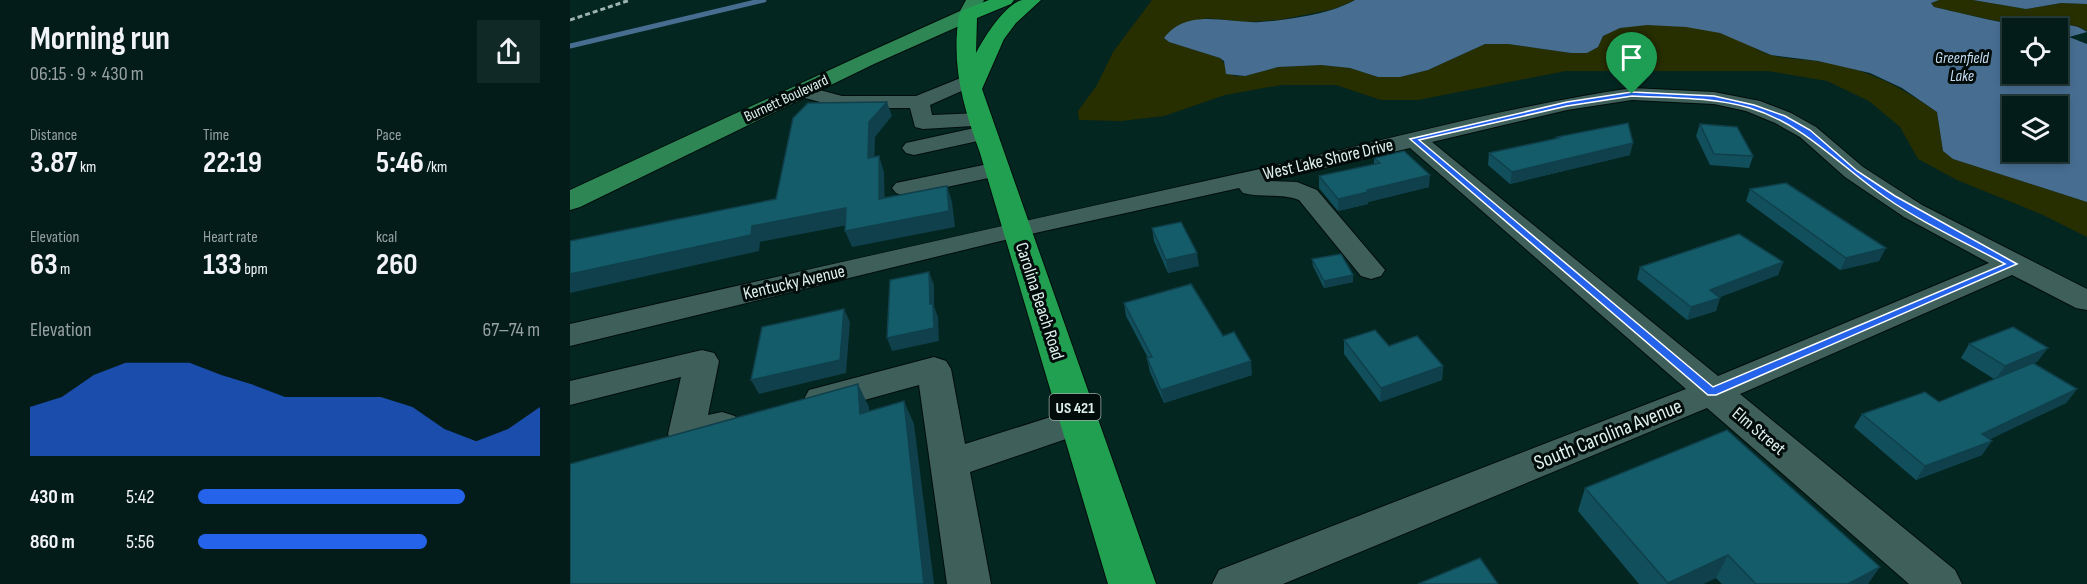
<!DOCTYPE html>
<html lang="en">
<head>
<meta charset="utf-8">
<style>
  :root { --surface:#031c19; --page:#112926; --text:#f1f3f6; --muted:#97a1a2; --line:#243a38; --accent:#2563eb }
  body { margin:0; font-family:"Sofia Sans Condensed",sans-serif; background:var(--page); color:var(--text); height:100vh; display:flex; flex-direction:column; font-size:22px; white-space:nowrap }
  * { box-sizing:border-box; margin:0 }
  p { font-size:20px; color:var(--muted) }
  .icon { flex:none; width:33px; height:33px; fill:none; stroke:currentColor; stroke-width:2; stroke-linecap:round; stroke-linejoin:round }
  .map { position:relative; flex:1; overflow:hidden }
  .sheet { display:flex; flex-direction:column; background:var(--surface); width:570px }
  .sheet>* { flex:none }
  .tools { position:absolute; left:1432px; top:18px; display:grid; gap:12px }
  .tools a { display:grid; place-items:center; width:66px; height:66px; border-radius:0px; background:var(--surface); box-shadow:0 3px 9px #0003,0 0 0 2px var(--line); font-size:30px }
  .pin { position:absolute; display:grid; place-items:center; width:51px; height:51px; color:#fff; margin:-62px -26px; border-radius:50% 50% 50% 0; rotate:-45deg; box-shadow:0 0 6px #0007 }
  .pin .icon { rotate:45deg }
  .round { display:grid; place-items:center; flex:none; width:63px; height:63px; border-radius:0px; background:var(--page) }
  .head { display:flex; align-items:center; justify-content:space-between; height:102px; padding:0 30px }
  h1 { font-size:33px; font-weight:700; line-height:45px }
  .figures { display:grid; grid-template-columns:repeat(3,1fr); gap:9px; height:102px; padding:6px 30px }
  .figures div { display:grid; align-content:center }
  .figures b { font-size:30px; font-weight:700 }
  .figures small { font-size:16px; font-weight:400 }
  .figures p { font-size:16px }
  .chart { height:168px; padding:12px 30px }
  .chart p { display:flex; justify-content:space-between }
  .chart svg { width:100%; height:108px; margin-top:6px; fill:var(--accent); opacity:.7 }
  ul { padding:0 30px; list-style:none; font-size:20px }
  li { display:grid; grid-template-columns:96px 72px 1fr; align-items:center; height:45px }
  li i { height:15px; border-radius:8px; background:var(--accent) }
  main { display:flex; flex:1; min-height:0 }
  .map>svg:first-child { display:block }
  .green { fill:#272e00 }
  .water { fill:#476d90; fill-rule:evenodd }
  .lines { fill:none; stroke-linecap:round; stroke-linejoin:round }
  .stream { stroke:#476d90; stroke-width:5 }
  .minor-casing { stroke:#000d0b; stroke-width:2 }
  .major-casing { stroke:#000d0b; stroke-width:2 }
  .highway-casing { stroke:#000d0b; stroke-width:2 }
  .minor { fill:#3f605a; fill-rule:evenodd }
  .major { fill:#2e8655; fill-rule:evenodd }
  .highway { fill:#22a051; fill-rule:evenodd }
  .rail { stroke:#9eb4b1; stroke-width:3; stroke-dasharray:5 3; stroke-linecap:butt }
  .wall { fill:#124f5c }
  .shaded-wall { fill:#0f404b }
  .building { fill:#155c6b; stroke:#0f404b; stroke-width:1.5 }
  .route { fill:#2563eb; stroke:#fff; stroke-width:1.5; fill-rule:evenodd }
  .labels { text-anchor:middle; stroke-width:6; stroke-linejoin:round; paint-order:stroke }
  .far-street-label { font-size:15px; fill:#def0ed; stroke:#020c0a }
  .far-water-label { font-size:16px; font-style:italic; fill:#c6ddf4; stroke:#020c0a }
  .shield { fill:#020c0a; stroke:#9caca9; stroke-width:1.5 }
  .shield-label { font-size:16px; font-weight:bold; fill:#def0ed }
  .street-label { font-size:18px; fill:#def0ed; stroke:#020c0a }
  .near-street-label { font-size:21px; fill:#def0ed; stroke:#020c0a }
</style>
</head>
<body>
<main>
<section class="sheet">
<div class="head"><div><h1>Morning run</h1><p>06:15 · 9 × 430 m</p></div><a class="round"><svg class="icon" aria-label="share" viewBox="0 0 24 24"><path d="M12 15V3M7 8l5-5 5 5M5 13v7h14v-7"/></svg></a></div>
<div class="figures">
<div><p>Distance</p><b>3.87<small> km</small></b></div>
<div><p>Time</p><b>22:19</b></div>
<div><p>Pace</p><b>5:46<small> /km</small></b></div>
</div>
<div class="figures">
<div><p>Elevation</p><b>63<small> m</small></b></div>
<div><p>Heart rate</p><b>133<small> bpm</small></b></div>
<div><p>kcal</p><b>260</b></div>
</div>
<div class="chart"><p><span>Elevation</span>67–74 m</p>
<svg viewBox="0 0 160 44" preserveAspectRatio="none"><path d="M0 44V24L10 20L20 11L30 6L40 6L50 6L60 11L70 15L80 20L90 20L100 20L110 20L120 24L130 33L140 38L150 33L160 24V44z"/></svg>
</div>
<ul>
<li><b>430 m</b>5:42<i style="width:78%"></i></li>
<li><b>860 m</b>5:56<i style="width:67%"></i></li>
</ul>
</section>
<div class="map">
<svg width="1517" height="584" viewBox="0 0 1517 584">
  <rect width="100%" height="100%" fill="#042621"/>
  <path class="green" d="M582,0h203l-21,9 -55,11 -33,2 -40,-4 -42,20 5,4 51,16 14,18h11l33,-9 43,-2 29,3 28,9h22l28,-7 57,-26h23l63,9 27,-6c2,-4 3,-9 7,-12 23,-18 98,-9 125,1 14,5 27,15 41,19 14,4 31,4 45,6 51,8 79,22 121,51l6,39 10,8 134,43v35l-44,-22 -86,-35 -39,-21 -18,-32 -31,-26 -42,-20 -59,-10h-202l-148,29h-37l-45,-15h-55l-56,10 -61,21 -43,5 -42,-1 -1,-9 19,-26 16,-33z
    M1369,0h34l53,9 35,-6 26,1v27c-18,-11 -35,-3 -55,-5 -33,-3 -66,-12 -98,-19l-3,-4z"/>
  <path class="water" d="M785,0h584l-8,3 3,4c32,7 80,21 113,19 15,0 27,-4 40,6l-18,5 18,7v158l-134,-43 -10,-8 -6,-39 -35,-24 -32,-15 -52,-12 -47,-6 -51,-22 -34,-6 -39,-2 -27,3 -17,8 -5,11 -11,6h-16l-63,-9h-23l-57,26 -28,7h-22l-28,-9 -29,-3 -43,2 -33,9 -19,-2 -2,-13 -4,-3 -51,-16 -5,-4c24,-31 63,-14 96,-16 28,-2 71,-8 95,-22zM1443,28h45v46h-45zM1443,106h45v46h-45z
    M1403,0h114v4l-26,-1 -35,6z"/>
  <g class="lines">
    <path class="stream" d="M0,46l194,-46"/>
    <g class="minor-casing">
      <path id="minor" d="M398,75l7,2 3,4 -3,4 -45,20 2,10 49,-2 8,2 3,5 -3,5 -66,4 -8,-2 -5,-19h-68l-48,-13 -3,-4 3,-4 7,-2 41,11h74z
        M1062,88l82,4 46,9 31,12 25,14 47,40 59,38 165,84v21l-11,-2 -64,-33 -272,119 215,176 7,14h-53l-202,-176 -424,176h-71l7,-14 467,-181 -276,-241 -141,33 28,1 20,8 68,80 -4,6 -10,3 -10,-3 -62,-76c-17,-7 -38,-2 -56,-7l-4,-5 -222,49 -447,109v-22c222,-51 444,-101 667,-150 132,-29 261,-66 395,-86zM1062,100l82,4 32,7 29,12 25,14 45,40 59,40 85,46 -271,113 -286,-234 135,-32z
        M409,127l8,2 3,5 -3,5 -73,16 -8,-2 -4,-5 4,-5z
        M428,162l9,2 3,5 -3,5 -102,22 -9,-3 -4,-5 4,-5z
        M132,350l12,3 5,8 -11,54 14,-3 13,4 5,9 -5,9 -49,14 -13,-4 -5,-10 13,-57 -111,28v-24z
        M364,357l12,4 5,8 14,75 114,-36 13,4 5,9 -5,9 -122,42 21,112h-44l-28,-199 -98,27 -12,-4 -5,-9 5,-9z"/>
    </g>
    <g class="major-casing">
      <path id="major" d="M396,0h18l-9,19 -101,45 -294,143 -10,3v-20l290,-134 100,-45z"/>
    </g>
    <g class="highway-casing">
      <path id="highway" d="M419,0h25l-3,4 -34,14 -1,35c7,-14 29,-49 46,-53 6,0 13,0 19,0l-25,23 -12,16 -22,50 174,495h-48l-128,-431c-17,-47 -29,-88 -21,-138l2,-4z"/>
    </g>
    <use href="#minor" class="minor"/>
    <use href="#major" class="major"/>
    <use href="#highway" class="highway"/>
    <path class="rail" d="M0,20l60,-20"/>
  </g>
  <path class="wall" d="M1130,124l53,32 -4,12 -39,-3 -14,-29z
    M987,137l73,18 -120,29 -22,-19 1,-12 68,-15z
    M804,158l55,29 -61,15v2l-30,7 -19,-23v-12l55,-11z
    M1180,189l129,72 -39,9 -94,-69z
    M582,228l47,38 -31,7 -14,-32z
    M742,259l41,16v7l-29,6 -11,-22z
    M1213,262l-5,13 -58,22 -4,14 -29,9 -50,-41 3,-12z
    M554,303l99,33 29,39 -88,28 -14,-31 -3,-14h1l-22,-42z
    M774,340l45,6 54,20 -1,14 -62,22 -36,-48z
    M1399,344l69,17 -4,2 43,26 -11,14 -77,36 -7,16 -66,25 -62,-53 8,-13 77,-12 55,-23 -33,-21z
    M1015,488l283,96h-146l-6,-6 -13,6h-64l-61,-73z"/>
  <path class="shaded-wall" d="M317,102l5,14 -17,21 -1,36 -6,-15 1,-36z
    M1063,143l-3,12 -120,29 2,-12z
    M309,156l5,16 1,43 -6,-16z
    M860,175l-1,12 -61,15v2l-30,7v-12l29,-9z
    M377,186l5,16 3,25 -103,20 -7,-16z
    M276,208l7,16 -93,18 -1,9 -189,42v-19l182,-48z
    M1316,248l-7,13 -39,9 6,-12z
    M627,253l2,13 -31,7 -2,-13z
    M1213,262l-5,13 -71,27 13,-4 -4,13 -29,9 4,-13 19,-17z
    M359,272l5,13v21l4,11 1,24 -47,10 -5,-13 43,-34z
    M783,275v7l-29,6v-7z
    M274,309l6,13 -4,51 -87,21 -8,-14z
    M1478,348l-10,13 -43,19 10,-14z
    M681,361l1,14 -88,28 -3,-13z
    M873,366l-1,14 -62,22 1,-14z
    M288,384l11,23 2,31 -11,-24z
    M1507,389l-11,14 -94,45 10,-14z
    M334,401l10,23 20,160h-10z
    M1422,441l-10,14 -66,25 9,-14z
    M1158,555l-12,23 -13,6h-36l1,-1z
    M1310,567l-12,17h-20z"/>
  <path class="building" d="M317,102l-18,20 -1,36 11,-2v43l68,-13 2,25 -104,20 1,-23 -94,18 -1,9 -181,39v-33l206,-42 17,-81 15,-15z
    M1058,123l5,20 -121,29 -23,-19 70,-15 -2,-1z
    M1130,124l37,3 16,29 -39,-2z
    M834,151l26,24 -63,15 1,2 -30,7 -19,-23 61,-13 -6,-5z
    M1216,183l100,65 -40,10 -96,-69z
    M611,222l16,31 -31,7 -14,-32z
    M1169,234l44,28 -73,28 10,8 -29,9 -51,-40z
    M771,254l12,21 -29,6 -12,-22z
    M359,272l1,32h3l1,24 -47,10 3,-58z
    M621,284l32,52 11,-4 17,29 -90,29 -14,-32 5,-1 -28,-54z
    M274,309l-4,51 -89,20 11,-53z
    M1443,327l35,21 -43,18 -36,-22z
    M805,330l14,16 28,-10 26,30 -62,22 -37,-48z
    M1463,363l44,26 -95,45 10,7 -67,25 -63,-52 63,-22 14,10z
    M288,384l2,30 44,-13 20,183h-354v-120z
    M1157,430l153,137 -32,17h-92l-28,-29 -60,28 -83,-95z
    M910,558l18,26h-80z"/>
  <path class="route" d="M1062,92l82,4 40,9 31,11 25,14 47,41 38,25 122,68 -301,131h-8l-298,-256 157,-37zM1062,96c39,2 80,1 118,12 54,16 90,58 135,89 37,26 80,45 120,67l-292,123 -294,-247 148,-34z"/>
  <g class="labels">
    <g class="far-street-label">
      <text transform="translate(216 98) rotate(-25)" y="5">Burnett Boulevard</text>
    </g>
    <g class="far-water-label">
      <text x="1392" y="63">Greenfield<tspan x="1392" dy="18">Lake</tspan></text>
    </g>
    <rect class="shield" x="479.5" y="394" width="51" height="26" rx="4.5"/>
    <g class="shield-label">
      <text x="505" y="413">US 421</text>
    </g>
    <g class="street-label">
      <text transform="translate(758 159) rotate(-13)" y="6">West Lake Shore Drive</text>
      <text transform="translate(224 282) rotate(-13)" y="6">Kentucky Avenue</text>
      <text transform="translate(470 301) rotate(72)" y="6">Carolina Beach Road</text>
      <text transform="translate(1189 431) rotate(40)" y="6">Elm Street</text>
    </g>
    <g class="near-street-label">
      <text transform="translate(1038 434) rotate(-22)" y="7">South Carolina Avenue</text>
    </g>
  </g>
</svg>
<div class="tools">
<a><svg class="icon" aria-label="locate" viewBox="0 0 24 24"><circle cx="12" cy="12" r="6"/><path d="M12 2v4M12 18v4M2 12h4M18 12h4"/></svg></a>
<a><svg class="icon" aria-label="layers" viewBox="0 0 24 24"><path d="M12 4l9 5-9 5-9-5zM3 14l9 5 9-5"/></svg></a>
</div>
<div class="pin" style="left:1062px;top:94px;background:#1e9e55"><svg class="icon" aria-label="arrive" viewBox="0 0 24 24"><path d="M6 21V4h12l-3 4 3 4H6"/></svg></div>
</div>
</main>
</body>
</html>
